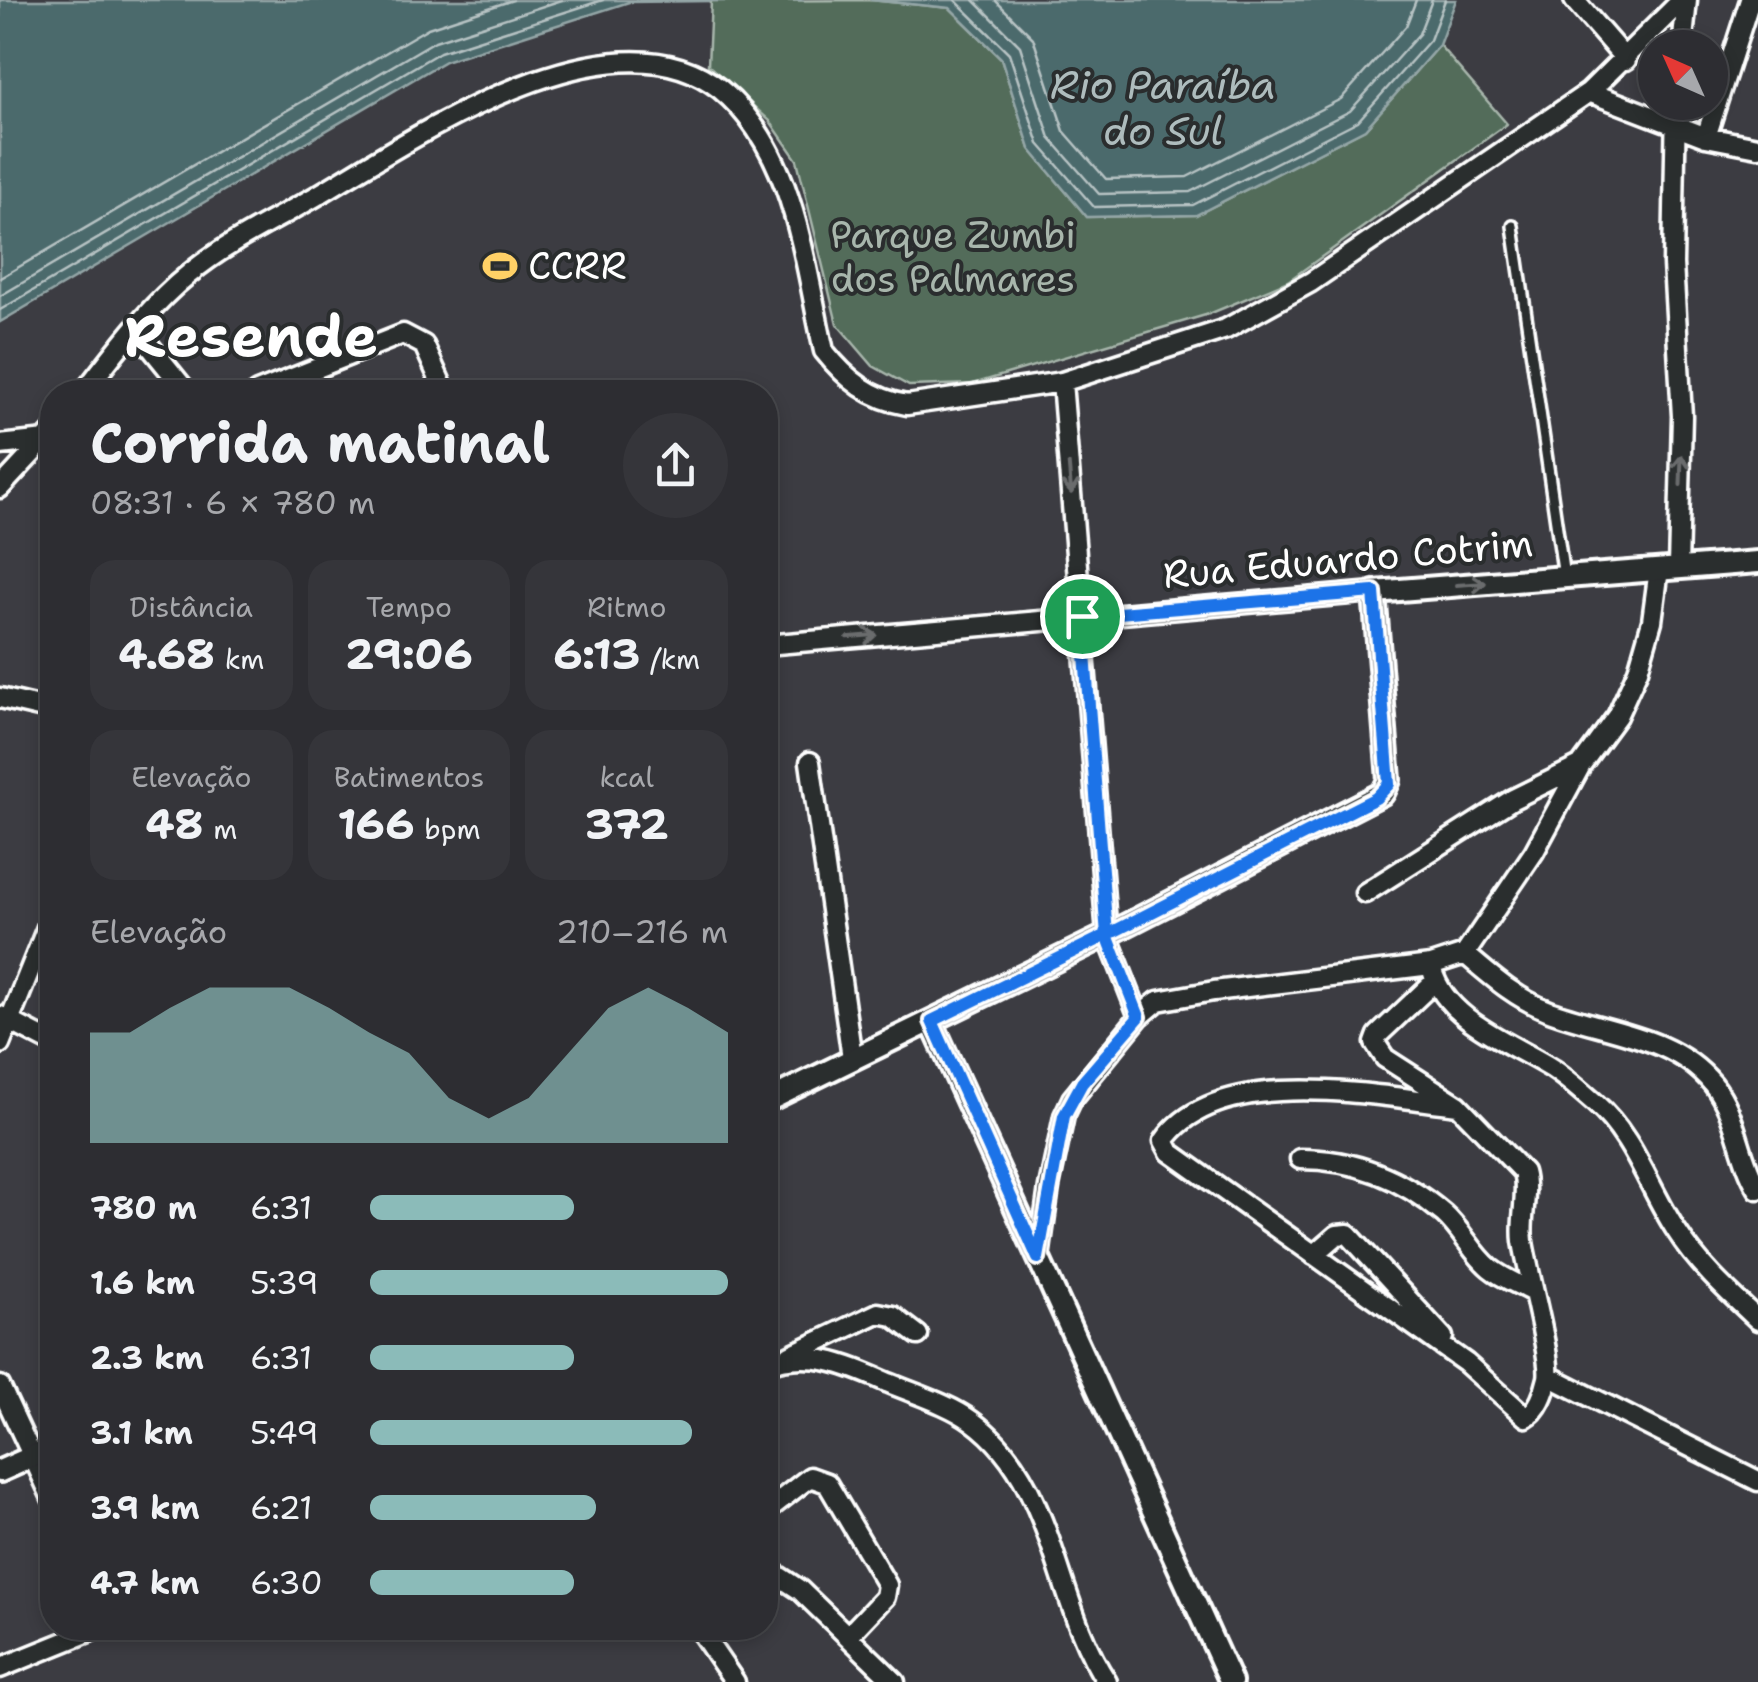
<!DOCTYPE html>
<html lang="pt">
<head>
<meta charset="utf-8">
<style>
  :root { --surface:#2d2d32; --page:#35353a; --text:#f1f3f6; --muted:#a7a8ac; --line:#48494d; --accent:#8bbbb9 }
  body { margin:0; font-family:"Shantell Sans",sans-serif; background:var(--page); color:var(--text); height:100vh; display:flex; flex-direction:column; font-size:38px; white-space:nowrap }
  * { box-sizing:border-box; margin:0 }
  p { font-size:32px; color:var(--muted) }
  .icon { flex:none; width:55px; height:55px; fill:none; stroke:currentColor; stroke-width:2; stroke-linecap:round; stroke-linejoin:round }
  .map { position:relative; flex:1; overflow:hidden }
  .sheet { position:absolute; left:40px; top:380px; width:738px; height:1260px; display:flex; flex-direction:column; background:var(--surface); border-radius:40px; box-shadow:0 5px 15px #0003,0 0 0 2px var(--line) }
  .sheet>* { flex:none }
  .needle { width:65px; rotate:315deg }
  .buttons { position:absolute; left:1638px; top:30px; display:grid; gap:20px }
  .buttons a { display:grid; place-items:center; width:90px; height:90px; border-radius:50%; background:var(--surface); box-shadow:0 5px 15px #0003,0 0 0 2px var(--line); font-size:50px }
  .pin { position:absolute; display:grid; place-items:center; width:85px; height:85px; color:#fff; margin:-42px; border:5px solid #fff; border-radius:50%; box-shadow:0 2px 10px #0007 }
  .round { display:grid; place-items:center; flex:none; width:105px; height:105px; border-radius:52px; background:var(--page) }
  .headline { display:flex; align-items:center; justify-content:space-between; height:170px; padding:0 50px }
  h1 { font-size:55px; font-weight:700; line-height:75px }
  .stats { display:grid; grid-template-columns:repeat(3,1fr); gap:15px; height:170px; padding:10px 50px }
  .stats div { display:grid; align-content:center; border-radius:25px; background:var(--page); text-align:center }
  .stats b { font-size:42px; font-weight:700 }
  .stats small { font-size:28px; font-weight:400 }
  .stats p { font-size:28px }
  .chart { height:280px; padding:20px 50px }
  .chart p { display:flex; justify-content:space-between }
  .chart svg { width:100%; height:180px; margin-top:10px; fill:var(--accent); opacity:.7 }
  ul { padding:0 50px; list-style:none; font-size:32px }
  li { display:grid; grid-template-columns:160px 120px 1fr; align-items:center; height:75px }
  li i { height:25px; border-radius:12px; background:var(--accent) }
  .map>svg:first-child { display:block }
  .green { fill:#526c5a; stroke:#a8b6ac; stroke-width:2.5 }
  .water { fill:#4c6a6c; stroke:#94a6a7; stroke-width:2.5 }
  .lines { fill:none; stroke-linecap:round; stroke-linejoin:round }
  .shore { stroke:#b7c3c4; stroke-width:2.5 }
  .service-casing { stroke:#fff; stroke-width:16 }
  .minor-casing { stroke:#fff; stroke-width:25 }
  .tertiary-casing { stroke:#fff; stroke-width:28 }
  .service { stroke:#2a2d2e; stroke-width:9 }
  .minor { stroke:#2a2d2e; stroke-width:18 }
  .tertiary { stroke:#2a2d2e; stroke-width:20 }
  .oneway { stroke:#6a6c6d }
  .route-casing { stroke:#fff; stroke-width:20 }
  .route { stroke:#1a73e8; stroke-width:12 }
  .labels { text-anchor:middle; stroke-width:8; stroke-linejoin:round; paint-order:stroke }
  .park-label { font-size:38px; fill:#a8b6ac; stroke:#2a2d2e }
  .poi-label { font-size:38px; fill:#fff; stroke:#2a2d2e; text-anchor:start }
  .street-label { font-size:38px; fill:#fff; stroke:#2a2d2e }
  .water-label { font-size:40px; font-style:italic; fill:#aebcbd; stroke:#2a2d2e }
  .town-label { font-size:58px; font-weight:bold; fill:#fff; stroke:#2a2d2e }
</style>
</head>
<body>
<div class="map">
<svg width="1758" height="1682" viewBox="0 0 1758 1682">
  <rect width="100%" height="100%" fill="#3c3c42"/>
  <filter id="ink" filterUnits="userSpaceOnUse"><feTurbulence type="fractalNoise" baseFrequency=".01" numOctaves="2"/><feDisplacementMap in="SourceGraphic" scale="20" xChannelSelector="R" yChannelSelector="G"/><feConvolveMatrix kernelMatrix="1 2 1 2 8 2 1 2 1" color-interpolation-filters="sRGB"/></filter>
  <g filter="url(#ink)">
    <path class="green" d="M870,0l80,8 51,50 29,91 57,68 109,-2 169,-86 74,-84 68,79 -219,157 -79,33 -236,70 -64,2 -36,-20 -36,-42 -40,-164 -27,-39 -62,-56 3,-64z"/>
    <path class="water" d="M0,0h804l-175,2 -184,59 -445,261z
      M870,0h586l-17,45 -74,84 -169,86 -109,2 -57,-68 -29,-91 -51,-50z"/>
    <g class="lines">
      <path class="shore" d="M955,0l54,53 30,91 55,63 99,-2 165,-84 72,-81 15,-40
        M974,0l46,46 30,92 49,56 91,-2 160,-81 69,-77 13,-34
        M995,0l38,38 31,93 42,48 81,-2 154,-78 65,-73 10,-26
        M0,278l428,-250 85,-28
        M0,296l435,-255 127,-41
        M0,310l440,-258 163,-52"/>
      <g class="service-casing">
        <path id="service" d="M1513,226l51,351"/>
      </g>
      <g class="minor-casing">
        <path id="minor" d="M1574,0l52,60
          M1682,48l5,-48
          M1589,92l117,45 52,10
          M1676,102l-3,162 9,152 -4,152
          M1706,137l44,-137
          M135,328l52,64
          M1062,382l45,553 32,82
          M84,392c32,-41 64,-85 105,-118 38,-32 87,-54 129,-79 96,-57 294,-192 402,-106 75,61 84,174 104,262 23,29 47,48 83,54l155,-23 164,-53 85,-47 278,-190 93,-92
          M257,392l146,-58 21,11 21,47
          M0,445l46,-5
          M0,488l52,-56
          M765,645l609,-53
          M0,698l52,12
          M810,762l42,296
          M1365,893l148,-94 67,-33
          M1465,954c26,22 50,44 82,56 56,22 125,24 166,74 25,32 25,72 45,105
          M1432,970c14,51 80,73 121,99 15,10 28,22 42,34 39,34 53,84 81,127 22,35 52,62 82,90
          M1435,981l-57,54 -3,8 10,15 73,47 65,67c6,21 -3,46 0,69 4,28 29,117 25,137 -3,14 -10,33 -22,39l-60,-54 -296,-211 -6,-11c54,-78 213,-45 294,-36
          M0,1016l52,27
          M0,1044l52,-129
          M1300,1159c54,0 103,20 144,55 18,16 28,39 46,54 12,10 28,16 41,23
          M1314,1255l23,-20 11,-1 95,103
          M1039,1258l10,-71 15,-71 8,-17 67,-82 19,-16 56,-10 217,-26 34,-11 69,-102 47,-87 36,-49 21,-46 14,-49 7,-52
          M790,1355l88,-42 15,3 25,19
          M765,1365c45,-17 82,0 124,18 26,11 60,21 83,38 84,61 81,180 135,261
          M1549,1376l209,105
          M0,1386l52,112
          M765,1512l45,-35 17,6 60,102 -2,12 -36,38
          M765,1567l35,23 95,92
          M698,1628l37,54
          M0,1668l99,-40"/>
      </g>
      <g class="tertiary-casing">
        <path id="tertiary" d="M931,1021l300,661
          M765,1102l342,-167 276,-142 6,-13 -15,-188 384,-30
          M0,1471l52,-23"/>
      </g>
      <use href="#service" class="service"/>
      <use href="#minor" class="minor"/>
      <use href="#tertiary" class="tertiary"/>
    </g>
    <defs><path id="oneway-shaft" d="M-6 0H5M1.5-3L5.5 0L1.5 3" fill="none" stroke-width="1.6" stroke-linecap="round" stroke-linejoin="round" transform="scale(2.5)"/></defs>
    <g class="oneway">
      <use href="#oneway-shaft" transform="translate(1681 470) rotate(-88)"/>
      <use href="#oneway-shaft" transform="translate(1070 479) rotate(85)"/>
      <use href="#oneway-shaft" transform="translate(1471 584) rotate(-4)"/>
      <use href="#oneway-shaft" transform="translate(862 636) rotate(-5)"/>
    </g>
  </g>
  <g class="lines" filter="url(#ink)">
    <g class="route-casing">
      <path id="route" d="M1082,616l25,319 -175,86 106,237 26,-142 18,-33 57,-66 -32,-82 269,-137 13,-14 -15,-192 -292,24"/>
    </g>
    <use href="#route" class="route"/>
  </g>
  <defs>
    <g id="stadium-bare" transform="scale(2.7)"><path d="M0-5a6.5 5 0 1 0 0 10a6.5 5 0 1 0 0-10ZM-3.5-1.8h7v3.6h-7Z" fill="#ffd166" stroke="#2a2d2e" stroke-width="2.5" paint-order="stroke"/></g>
  </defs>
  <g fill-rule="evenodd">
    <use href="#stadium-bare" x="500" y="266"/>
  </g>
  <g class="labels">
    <g class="park-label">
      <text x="953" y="248">Parque Zumbi<tspan x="953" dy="44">dos Palmares</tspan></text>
    </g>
    <g class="poi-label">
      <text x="528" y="279">CCRR</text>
    </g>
    <g class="street-label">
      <text transform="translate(1348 559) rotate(-5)" y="13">Rua Eduardo Cotrim</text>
    </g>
    <g class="water-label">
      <text x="1163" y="99">Rio Paraíba<tspan x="1163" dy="46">do Sul</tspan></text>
    </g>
    <g class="town-label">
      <text x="251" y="356">Resende</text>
    </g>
  </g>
</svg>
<div class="buttons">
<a><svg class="needle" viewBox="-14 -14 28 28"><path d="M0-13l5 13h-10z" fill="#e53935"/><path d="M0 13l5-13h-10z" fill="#a7a8ac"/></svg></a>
</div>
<div class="pin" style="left:1082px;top:616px;background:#1e9e55"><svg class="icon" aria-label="arrive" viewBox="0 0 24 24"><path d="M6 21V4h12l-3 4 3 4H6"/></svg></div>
<section class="sheet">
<div class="headline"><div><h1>Corrida matinal</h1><p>08:31 · 6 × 780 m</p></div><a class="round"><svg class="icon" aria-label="share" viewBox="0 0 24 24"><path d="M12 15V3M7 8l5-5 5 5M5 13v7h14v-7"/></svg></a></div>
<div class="stats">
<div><p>Distância</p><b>4.68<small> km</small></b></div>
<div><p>Tempo</p><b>29:06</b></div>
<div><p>Ritmo</p><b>6:13<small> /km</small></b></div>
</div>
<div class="stats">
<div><p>Elevação</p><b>48<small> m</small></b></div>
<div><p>Batimentos</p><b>166<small> bpm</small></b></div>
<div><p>kcal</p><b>372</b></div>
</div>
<div class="chart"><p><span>Elevação</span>210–216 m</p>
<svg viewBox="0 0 160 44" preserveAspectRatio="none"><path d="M0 44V17L10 17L20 11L30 6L40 6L50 6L60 11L70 17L80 22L90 33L100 38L110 33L120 22L130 11L140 6L150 11L160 17V44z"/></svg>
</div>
<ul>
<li><b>780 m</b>6:31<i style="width:57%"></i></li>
<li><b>1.6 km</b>5:39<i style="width:100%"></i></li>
<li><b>2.3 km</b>6:31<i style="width:57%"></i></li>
<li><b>3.1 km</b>5:49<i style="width:90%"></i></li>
<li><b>3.9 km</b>6:21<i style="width:63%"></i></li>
<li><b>4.7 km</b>6:30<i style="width:57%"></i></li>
</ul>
</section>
</div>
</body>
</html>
